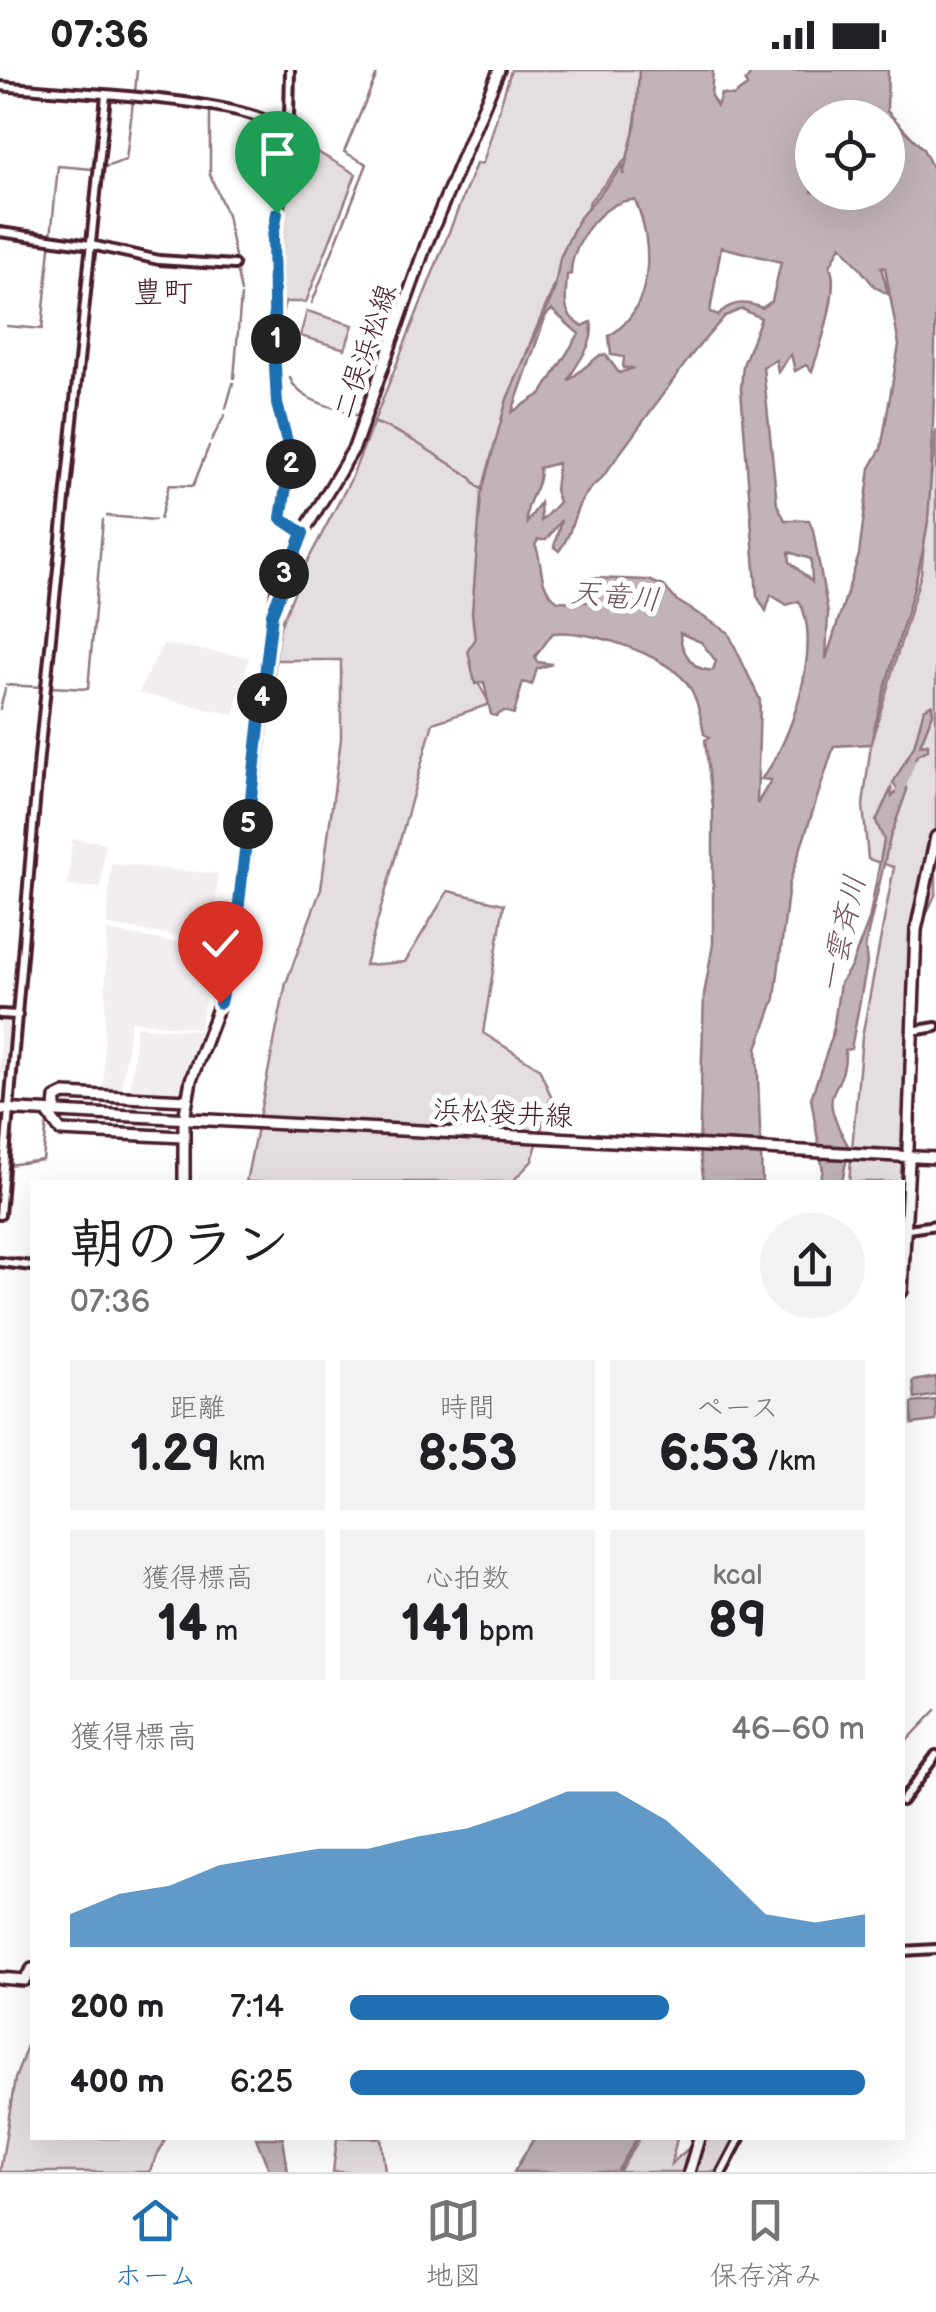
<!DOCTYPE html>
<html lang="ja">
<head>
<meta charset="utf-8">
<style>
  :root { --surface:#fff; --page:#f2f2f2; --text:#202124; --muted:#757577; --line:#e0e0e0; --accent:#1f6fb2 }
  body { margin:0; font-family:"Balsamiq Sans","Klee One",sans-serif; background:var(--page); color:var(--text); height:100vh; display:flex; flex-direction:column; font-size:38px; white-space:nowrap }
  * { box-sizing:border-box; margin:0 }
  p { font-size:32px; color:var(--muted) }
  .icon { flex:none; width:55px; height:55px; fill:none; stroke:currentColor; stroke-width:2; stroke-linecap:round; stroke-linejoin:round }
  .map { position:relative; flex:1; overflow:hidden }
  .panel { position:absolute; left:30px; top:1110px; width:875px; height:960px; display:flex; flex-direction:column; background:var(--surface); border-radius:0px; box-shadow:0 10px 40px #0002 }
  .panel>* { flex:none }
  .buttons { position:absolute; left:795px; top:30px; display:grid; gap:20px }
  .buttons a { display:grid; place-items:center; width:110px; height:110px; border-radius:50%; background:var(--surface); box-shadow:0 10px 40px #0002; font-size:50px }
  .pin { position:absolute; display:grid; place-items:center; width:85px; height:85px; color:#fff; margin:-102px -42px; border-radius:50% 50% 50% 0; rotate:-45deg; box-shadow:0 0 10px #0007 }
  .pin .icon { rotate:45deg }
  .km { position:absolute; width:50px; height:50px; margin:-25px; border-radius:50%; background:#222; color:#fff; font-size:28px; line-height:50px; text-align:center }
  .round { display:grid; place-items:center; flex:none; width:105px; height:105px; border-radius:52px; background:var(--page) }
  .summary { display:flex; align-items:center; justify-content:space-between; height:170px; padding:0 40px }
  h1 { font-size:55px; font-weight:800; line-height:75px }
  .metrics { display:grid; grid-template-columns:repeat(3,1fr); gap:15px; height:170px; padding:10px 40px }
  .metrics div { display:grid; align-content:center; border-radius:0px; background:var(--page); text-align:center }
  .metrics b { font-size:50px; font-weight:800 }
  .metrics small { font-size:28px; font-weight:400 }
  .metrics p { font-size:28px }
  .chart { height:280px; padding:20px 40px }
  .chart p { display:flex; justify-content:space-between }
  .chart svg { width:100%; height:180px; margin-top:10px; fill:var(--accent); opacity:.7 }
  ul { padding:0 40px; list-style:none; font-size:32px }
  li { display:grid; grid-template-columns:160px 120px 1fr; align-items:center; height:75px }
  li i { height:25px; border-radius:12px; background:var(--accent) }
  .status { display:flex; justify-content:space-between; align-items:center; height:70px; padding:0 50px; background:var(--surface); direction:ltr }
  .status svg { height:28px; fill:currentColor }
  .dock { display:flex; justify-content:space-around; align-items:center; height:140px; border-top:2px solid var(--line); background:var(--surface); font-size:28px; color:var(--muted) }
  .dock a { display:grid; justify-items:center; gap:5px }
  .dock .on { color:var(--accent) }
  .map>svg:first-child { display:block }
  .built { fill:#f2eeef }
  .green { fill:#e5dee0; stroke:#987e86; stroke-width:2.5 }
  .water { fill:#c1b3b6; stroke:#91787e; stroke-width:2.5; fill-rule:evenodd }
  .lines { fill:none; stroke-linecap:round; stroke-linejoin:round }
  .stream { stroke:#91787e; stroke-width:2.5 }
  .river { stroke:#c1b3b6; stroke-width:8 }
  .minor-casing { stroke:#4a1f2b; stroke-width:14 }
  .major-casing { stroke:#4a1f2b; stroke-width:16 }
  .minor { stroke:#fff; stroke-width:6 }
  .major { stroke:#fff; stroke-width:9 }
  .route-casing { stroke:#fff; stroke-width:20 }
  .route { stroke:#1f6fb2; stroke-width:12 }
  .labels { text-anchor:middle; stroke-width:10; stroke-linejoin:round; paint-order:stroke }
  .street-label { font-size:28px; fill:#4a1f2b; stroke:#fff }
  .neighbourhood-label { font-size:30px; fill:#4a1f2b; stroke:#fff }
  .water-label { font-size:30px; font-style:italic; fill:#74535c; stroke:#fff }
</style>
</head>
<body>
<div class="status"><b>07:36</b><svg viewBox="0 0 49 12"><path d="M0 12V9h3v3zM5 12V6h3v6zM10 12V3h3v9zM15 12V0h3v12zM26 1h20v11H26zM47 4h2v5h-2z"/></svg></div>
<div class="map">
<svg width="936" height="2102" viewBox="0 0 936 2102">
  <rect width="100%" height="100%" fill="#fff"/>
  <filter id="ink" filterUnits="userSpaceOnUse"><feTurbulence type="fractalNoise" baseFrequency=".01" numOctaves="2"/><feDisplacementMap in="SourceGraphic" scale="20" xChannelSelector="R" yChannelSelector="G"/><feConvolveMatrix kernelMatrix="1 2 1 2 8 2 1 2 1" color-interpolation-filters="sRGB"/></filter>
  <g filter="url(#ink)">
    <path class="built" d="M163,574l86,13 -15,58 -96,-22z
      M72,769l33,3 -4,46 -33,-2z
      M111,794l107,10 -5,68 -106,-17z
      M107,861l107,18 -14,80 -69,-8 -10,72 -18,-2z
      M0,948l13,3 -6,54 -7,-1z
      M136,956l65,5 -19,62h-47l-4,-7z"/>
    <path class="green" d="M511,0h132l-13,84 -40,47 -59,140 -31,86 -27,247 17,30 -57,19 -68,242 40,-3 43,-71 56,13 -21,129 56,35 12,28 -19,65 -20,21h-266l40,-199 35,-94 20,-150v-79h-75l40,-96 45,-85 125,-315 7,-1z
      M312,79l44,25 -50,128h-21l-8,33 2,-117 8,-41 11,-7 6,-18z
      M307,241l46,14 -8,24 -45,-13z
      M936,359v464l-24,53 -9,304 -1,-68h-53l13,-145 32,-170 -26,-8 -5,-54 8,-61 50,-170z
      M32,1962v106h134l-17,34h-149l15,-93z
      M337,2068h44l4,34h-52z
      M640,2068h37l-6,26 29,-26h46l-20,34h-107z"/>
    <path class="water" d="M639,0h74l-2,26 6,10 4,-12 12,2 14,-10 -2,-4 8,-12h135l-1,41 36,38 13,26c0,114 0,233 -8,346 -11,76 -42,148 -57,223l-37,2 -45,138 -14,114 -18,50 5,134h-58l-5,-33 5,-154 9,-51v-137l-8,-67 4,-3 -5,-3c-2,-15 -8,-40 -17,-51 -23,-29 -98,-54 -134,-50l-18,24 2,5 15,2 -15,5 -5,16 -9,-3 -9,32 -10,-3 -8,5 -5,-1 -7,-33 -9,2 -7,-34 7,-10 -3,-27 9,-118 26,-96 47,-107 6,-34 18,-38 45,-54v9l13,-53zM812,48h76v74l-19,1 3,5 -15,-6h-45zM635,130c19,43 20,108 -26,136l2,19 13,2 -1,11h11l-15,5 -13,-18h-6l-32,26c9,-20 28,-36 23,-59l-8,4c-23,-11 -17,-28 -16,-51l4,-1c-1,-30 33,-76 64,-74zM841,175l34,42 13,7 -7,-27 4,1 14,77 -18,104 -11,19 -11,87 -33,104 2,-46 -15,-83 -4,-10h-24l-8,-16 -14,-137 13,-7 2,12 13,-18 4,17 11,-6 6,6c8,-23 28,-84 18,-105zM721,177l60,15 -9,39 -10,7c-16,-7 -33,-7 -44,8l-8,-4zM742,239l19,9 -18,47 -2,24 16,207 9,15 5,-16 16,10 12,-4c25,42 -9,146 -38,178l10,1 -14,24 3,-104 -32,-68 -52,-32 -12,-14 -16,-6 -55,-2 -8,5 3,9 6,-7 20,1 -28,16 -28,-1c-22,-15 -14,-40 -23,-56l3,-5h8l15,-20 -7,27 5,4c19,-24 9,-46 43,-73l91,-125 32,-37zM552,240l27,24 -37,59 -30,19 34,-97zM558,393l-3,27 4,12 -18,19 -1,-18 -13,20c-4,-22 16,-36 12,-55zM789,482l22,7 1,23 -22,-20zM680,563l21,9 15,19 -3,9c-20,3 -33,-21 -33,-37z
      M932,634l1,9 -13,32 8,-1v6l-10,4 -16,25 5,11 -17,48 -25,108 2,17 -16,86 -6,1c2,48 -34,32 4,97l-7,35h-23l4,-11 -12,-73 21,-61 8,-54 11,-16 18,-47 15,-80 -8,-19 15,-32 1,8 6,-7 -5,-7 21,-37 10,-37z
      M936,1307v18l-21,4 -2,-18z
      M936,1330v21l-24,3v-21z
      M256,2068h27l5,34h-18z
      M534,2068h103l-20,34h-103z"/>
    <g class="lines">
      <path class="stream" d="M135,23l2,-23
        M210,40v65l17,40 9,47
        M102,98l24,-8 7,-59 20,2
        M236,198l5,24
        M312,233l53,-134 2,-5 -23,-12 33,-78
        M7,256l35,3 16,-163 35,3
        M234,308l7,-82
        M290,308c9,24 45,29 66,37
        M226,338l7,-25
        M373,352c33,11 62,33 93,52 9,5 7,11 17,16
        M211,371l14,-26
        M107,446l48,4
        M160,449l9,-34 24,1 16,-40
        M6,615l36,2
        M50,617l38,2 15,-169
        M0,639l5,-20
        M8,1095l35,-5 4,-38
        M902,1676l34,-36"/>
      <path class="river" d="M900,721l11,-29"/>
      <g class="minor-casing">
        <path id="minor" d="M290,0l-2,91 -15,75 4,168 14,51 -10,63 22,15
          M0,16c56,6 235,11 274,39l3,38 9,7
          M0,162l91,13 68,15 75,5
          M0,944l18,1
          M912,961l24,-4
          M0,1145l39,-459 67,-661
          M908,1159l28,-4
          M0,1192l32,4
          M902,1731l34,-46
          M902,1881l34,-2
          M722,2102l18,-34"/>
      </g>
      <g class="major-casing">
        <path id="major" d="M0,1039l936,49
          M55,1039l1,-11 8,-4 123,6
          M47,1042l14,19 122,6
          M185,1044l6,-34 29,-77 15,-65 42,-348 26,-57 51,-85 72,-203 73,-175
          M908,1079l8,-219 20,-93
          M184,1112v-57
          M902,1221l7,-130
          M0,1908l24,2 8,-11
          M689,2102l10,-34"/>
      </g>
      <use href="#minor" class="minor"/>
      <use href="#major" class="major"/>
    </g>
  </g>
  <g class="lines" filter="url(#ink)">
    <g class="route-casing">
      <path id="route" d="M220,933l15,-65 37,-324 31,-81 -22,-15 10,-62 -14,-52 -2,-38 -2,-130 4,-23"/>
    </g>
    <use href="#route" class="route"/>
  </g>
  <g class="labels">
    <g class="street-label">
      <text transform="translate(364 281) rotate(-71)" y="10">二俣浜松線</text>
      <text transform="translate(503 1042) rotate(3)" y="10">浜松袋井線</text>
    </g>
    <g class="neighbourhood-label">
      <text x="163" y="232">豊町</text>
    </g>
    <g class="water-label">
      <text transform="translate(615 526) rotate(5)" y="10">天竜川</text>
      <text transform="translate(842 864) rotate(-77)" y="10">一雲斉川</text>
    </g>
  </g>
</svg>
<div class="buttons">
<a><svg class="icon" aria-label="locate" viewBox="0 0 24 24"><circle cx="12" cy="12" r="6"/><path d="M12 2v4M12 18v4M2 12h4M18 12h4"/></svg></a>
</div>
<div class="pin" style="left:277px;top:143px;background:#1e9e55"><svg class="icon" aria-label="arrive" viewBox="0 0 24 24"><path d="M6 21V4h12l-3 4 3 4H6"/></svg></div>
<div class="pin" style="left:220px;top:933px;background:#d93025"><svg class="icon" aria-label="check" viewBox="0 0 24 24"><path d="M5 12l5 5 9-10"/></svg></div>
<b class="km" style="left:276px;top:269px">1</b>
<b class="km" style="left:291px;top:394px">2</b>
<b class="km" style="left:284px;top:504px">3</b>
<b class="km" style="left:262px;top:628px">4</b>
<b class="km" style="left:248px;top:754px">5</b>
<section class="panel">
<div class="summary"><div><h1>朝のラン</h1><p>07:36</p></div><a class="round"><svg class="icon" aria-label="share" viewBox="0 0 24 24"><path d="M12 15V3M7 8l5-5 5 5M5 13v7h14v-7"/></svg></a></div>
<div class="metrics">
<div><p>距離</p><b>1.29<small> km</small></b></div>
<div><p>時間</p><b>8:53</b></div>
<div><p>ペース</p><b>6:53<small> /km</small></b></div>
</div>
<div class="metrics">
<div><p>獲得標高</p><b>14<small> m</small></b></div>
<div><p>心拍数</p><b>141<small> bpm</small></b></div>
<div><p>kcal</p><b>89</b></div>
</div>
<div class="chart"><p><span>獲得標高</span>46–60 m</p>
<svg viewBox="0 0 160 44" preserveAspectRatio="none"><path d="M0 44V36L10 31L20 29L30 24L40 22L50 20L60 20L70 17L80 15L90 11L100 6L110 6L120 13L130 24L140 36L150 38L160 36V44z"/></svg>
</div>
<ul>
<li><b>200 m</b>7:14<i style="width:62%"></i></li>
<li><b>400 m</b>6:25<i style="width:100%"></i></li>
</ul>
</section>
</div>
<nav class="dock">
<a class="on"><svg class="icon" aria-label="home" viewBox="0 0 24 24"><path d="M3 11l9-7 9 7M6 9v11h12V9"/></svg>ホーム</a>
<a><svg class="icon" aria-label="map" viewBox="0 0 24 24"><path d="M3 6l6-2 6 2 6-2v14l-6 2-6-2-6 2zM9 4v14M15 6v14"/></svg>地図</a>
<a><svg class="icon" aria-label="saved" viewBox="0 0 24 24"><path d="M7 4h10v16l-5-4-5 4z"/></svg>保存済み</a>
</nav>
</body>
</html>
